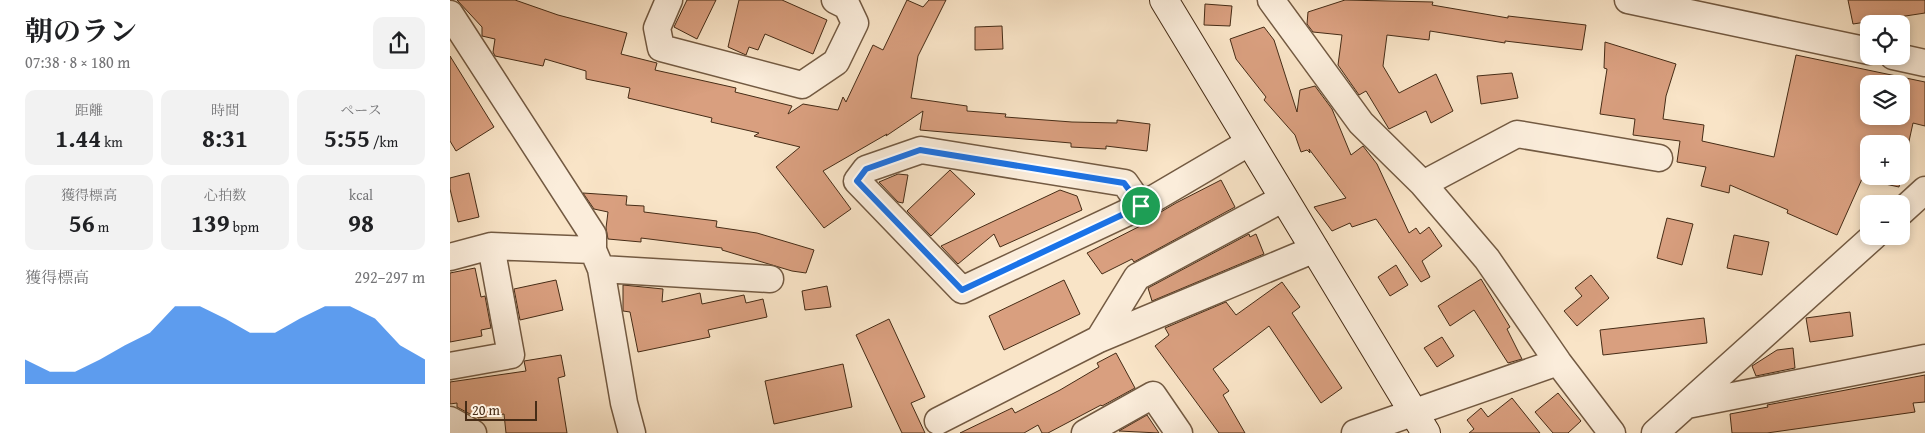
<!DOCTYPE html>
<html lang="ja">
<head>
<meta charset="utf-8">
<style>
  :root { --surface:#fff; --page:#f2f2f2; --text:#202124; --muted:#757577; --accent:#1a73e8 }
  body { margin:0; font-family:"Gentium Book Plus","Noto Serif JP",serif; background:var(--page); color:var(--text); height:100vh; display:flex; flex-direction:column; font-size:19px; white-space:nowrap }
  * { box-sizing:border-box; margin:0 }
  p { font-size:16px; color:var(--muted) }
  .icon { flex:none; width:28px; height:28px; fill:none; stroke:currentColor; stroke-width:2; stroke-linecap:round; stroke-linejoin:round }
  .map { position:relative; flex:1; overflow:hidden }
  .side { display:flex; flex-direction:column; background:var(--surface); width:450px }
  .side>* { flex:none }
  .controls { position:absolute; left:1410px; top:15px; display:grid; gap:10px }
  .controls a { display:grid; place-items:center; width:50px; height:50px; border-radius:10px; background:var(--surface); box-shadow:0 2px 8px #0003; font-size:25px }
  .scale { position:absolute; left:15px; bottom:12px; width:72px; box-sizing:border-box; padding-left:5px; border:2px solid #462c16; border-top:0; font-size:14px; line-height:18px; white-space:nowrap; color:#462c16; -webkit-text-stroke:4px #fbeddb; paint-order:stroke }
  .pin { position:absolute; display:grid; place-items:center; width:42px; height:42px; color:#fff; margin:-21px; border:2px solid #fff; border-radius:50%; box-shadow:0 1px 5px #0007 }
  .round { display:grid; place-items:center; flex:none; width:52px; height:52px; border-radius:10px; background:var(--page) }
  .headline { display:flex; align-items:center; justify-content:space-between; height:85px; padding:0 25px }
  h1 { font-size:28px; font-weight:700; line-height:38px }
  .metrics { display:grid; grid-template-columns:repeat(3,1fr); gap:8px; height:85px; padding:5px 25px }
  .metrics div { display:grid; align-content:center; border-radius:10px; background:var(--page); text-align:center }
  .metrics b { font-size:25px; font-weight:700 }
  .metrics small { font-size:14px; font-weight:400 }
  .metrics p { font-size:14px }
  .chart { height:140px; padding:10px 25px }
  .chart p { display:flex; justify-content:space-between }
  .chart svg { width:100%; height:90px; margin-top:5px; fill:var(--accent); opacity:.7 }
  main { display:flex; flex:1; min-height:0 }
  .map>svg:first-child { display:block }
  .building { fill:#d99f7f; stroke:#462c16; fill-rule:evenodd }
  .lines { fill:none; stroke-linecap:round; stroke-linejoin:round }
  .street-casing { stroke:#735a42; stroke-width:29 }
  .secondary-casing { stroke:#462c16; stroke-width:30 }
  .street { stroke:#fbeddb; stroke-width:26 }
  .secondary { stroke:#fbeddb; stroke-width:28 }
  .route-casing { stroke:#fff; stroke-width:10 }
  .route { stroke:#1a73e8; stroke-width:6 }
</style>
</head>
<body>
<main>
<section class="side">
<div class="headline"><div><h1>朝のラン</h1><p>07:38 · 8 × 180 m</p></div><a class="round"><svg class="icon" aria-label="share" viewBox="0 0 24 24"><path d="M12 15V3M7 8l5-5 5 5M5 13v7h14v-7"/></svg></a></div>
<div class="metrics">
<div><p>距離</p><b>1.44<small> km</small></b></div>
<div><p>時間</p><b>8:31</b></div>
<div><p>ペース</p><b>5:55<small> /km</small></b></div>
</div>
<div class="metrics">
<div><p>獲得標高</p><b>56<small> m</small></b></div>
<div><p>心拍数</p><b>139<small> bpm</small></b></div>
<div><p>kcal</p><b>98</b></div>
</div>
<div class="chart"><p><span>獲得標高</span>292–297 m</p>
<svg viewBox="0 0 160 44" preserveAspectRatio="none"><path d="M0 44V32L10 38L20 38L30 32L40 25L50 19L60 6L70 6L80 12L90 19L100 19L110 12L120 6L130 6L140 12L150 25L160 32V44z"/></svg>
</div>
</section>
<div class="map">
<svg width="1475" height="433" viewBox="0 0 1475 433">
  <rect width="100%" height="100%" fill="#f9e4c7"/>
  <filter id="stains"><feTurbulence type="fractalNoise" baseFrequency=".004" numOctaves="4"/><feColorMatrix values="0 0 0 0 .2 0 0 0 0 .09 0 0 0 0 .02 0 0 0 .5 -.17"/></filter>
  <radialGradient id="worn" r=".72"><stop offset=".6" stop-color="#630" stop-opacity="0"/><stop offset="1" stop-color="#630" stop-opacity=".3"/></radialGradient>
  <path class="building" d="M7,0h58l43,15 69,18 -6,21 36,9 -2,7 81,18 -1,4 57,14 -4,8 15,-10 35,6 5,-13 3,5 27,-57 10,5 24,-50 16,7 6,-7h17l-28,56 -7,42 56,8v5l39,3 -1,3 67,5 45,1v-3l33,4 -3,27 -41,-5v3l-35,-2v-4l-151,-13 3,-19 -37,25 1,-2 -64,37 28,38 -27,19 -48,-61 24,-20 -46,-11 5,-3 -48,-11 1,-4 -84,-20 2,-10 -44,-9v-8l-41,-12 -2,7 -48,-10 -2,-4 2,-13 -13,-3v-9z
    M237,0h29l-19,39 -23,-12z
    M289,0h43l45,20 -14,34 -48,-20 -7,16 -9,-3 -3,8 -18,-8z
    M895,0l88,2 -1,3 76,13v-2l78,9 -4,25 -77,-9v2l-75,-12 -1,9 -42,-5 -4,31 16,27 37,-19 17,37 -22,12 -5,-12 -37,18 -23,-38 -7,4 -21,-30 4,-30 -29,-3 -6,-8 1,-12z
    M1398,0h77v13l-72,11z
    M755,4l27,2 -2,20 -26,-1z
    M552,26l1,23 -28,1v-23z
    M814,27l10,13 23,72 3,-22 15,-4 17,23 19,46 12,-9 14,18 32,69 7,-5 4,6 9,-7 13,19 -20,15 8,16 -9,5 -45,-63 -24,8 -2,-4 -18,8 -18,-24 32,-9 -37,-49 1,4 -3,-3 -6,2 -6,-17 -31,-35 2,-3 -30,-38 -6,-20z
    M1155,42l71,22 -10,32 -3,23 41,6 -2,16 72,16 22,-102 129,27v44l-12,-3 -14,64 -37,-8 -25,56 -50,-22 1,-3 -58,-25 -1,8 -28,-7 5,-19 -29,-5 3,-21 -47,-6 2,-16 -35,-5 7,-45 -3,-1zM1419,84h32v32h-32zM1419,144h32v32h-32z
    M0,56l44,71 -38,24 -6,-10z
    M1062,73l6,25 -37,6 -4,-28z
    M500,170l25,24 -44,42 -24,-25z
    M19,173l10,44 -21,5 -8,-33v-11z
    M448,174l10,1 -5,28 -5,-1 -19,-20z
    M771,180l14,27 -101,55 -2,-3 -30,15 -15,-21 69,-35 -2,-2 22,-13z
    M610,190l17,6 5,14 -82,37 -6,-13 -36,30 -17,-18z
    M133,193l44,3 -1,9 18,1v6l73,9 -1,6 41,6 57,17 -8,23 -14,-2 -70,-21v-2l-81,-10v4l-33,-3 -2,-11 2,-16 -14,-3z
    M1217,218l26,6 -11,41 -25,-7z
    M799,234l1,3 6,-3 8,20 -112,47 -4,-13z
    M1284,235l35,7 -7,33 -35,-7z
    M946,265l12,20 -18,11 -12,-19z
    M25,268l6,29 4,-1 6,32 -10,2 1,6 -32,6v-69z
    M1141,275l18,23 -32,28 -13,-15 18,-15 -7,-8z
    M1031,279l29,48 -3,2 15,30 -14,4 -34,-53 -24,16 -12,-20z
    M106,280l7,30 -43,10 -6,-31z
    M614,280l16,34 -76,36 -15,-34z
    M832,282l18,25 -8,6 50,75 -21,15 -52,-77 -56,43 16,22 -6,4 22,38h-26l-64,-87 14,-11 -4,-7 61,-26 10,13z
    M173,285l40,4 -1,13 38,-9 2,11 42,-9 2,8 17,-4 4,18 -59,13 2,7 -72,15 -8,-40 -7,-1z
    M377,286l4,21 -26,3 -3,-19z
    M1400,312l3,24 -43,6 -4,-24z
    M1254,318l3,25 -104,12 -3,-25z
    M439,319l36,78 -14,6 14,30h-23l-46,-98z
    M992,337l12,19 -17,11 -13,-19z
    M1343,348l2,20 -39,8 -4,-10 25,-16z
    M666,353l19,35 -33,18 -1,-1 -53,28h-6l-4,-8 -14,8h-64l52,-25 3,5 45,-23 39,-23 -2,-4z
    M111,355l4,21 -7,2 9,55h-61l-2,-19 -26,4 -1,-5 -7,1 -13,-7v-4l-7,1v-22l76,-11 -2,-10z
    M393,364l9,43 -78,17 -9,-43z
    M1475,375v27l-12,1 2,9 -148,21h-35l-2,-19 38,-7 -1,-2z
    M1108,393l23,28 -13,12h-15l-18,-21z
    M1062,398l28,35h-71l5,-4 -7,-9 14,-12 7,9z
    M697,415l12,18 -40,-2z"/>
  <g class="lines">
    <g class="street-casing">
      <path id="street" d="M219,0l-12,28 4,20 141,37 34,-23 19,-39 -8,-17 -12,-6
        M821,0l90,123 62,61 64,75 71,103 54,71
        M1178,0l241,51
        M0,14l143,221v15l8,19 23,134 8,30
        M1443,56l32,7
        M973,184l94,-50 142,24
        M691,206l-16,-23 -204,-33 -55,19 -9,12 105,109 179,-84 109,-64
        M1451,212l24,-22
        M0,257l41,-11 102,4
        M151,269l169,10
        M649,339l216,-90
        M0,366l61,-11 -20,-109
        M1237,405l238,-47
        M0,420l23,13
        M488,421l161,-82 38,-62 147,-79
        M635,433l68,-38 26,38
        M905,433l203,-71
        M1205,433l219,-197"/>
    </g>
    <g class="secondary-casing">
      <path id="secondary" d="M714,0l262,433"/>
    </g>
    <use href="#street" class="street"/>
    <use href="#secondary" class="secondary"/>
  </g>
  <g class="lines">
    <g class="route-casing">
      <path id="route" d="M470,150l204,33 17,23 -179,84 -105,-109 9,-12z"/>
    </g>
    <use href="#route" class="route"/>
  </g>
  <rect width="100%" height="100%" filter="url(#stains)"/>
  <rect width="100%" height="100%" fill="url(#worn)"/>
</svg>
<div class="controls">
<a><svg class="icon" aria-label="locate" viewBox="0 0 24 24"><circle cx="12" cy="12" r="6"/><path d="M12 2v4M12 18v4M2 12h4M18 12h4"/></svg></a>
<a><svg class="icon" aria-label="layers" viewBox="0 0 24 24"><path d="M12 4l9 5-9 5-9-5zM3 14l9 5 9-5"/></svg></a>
<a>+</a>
<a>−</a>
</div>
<div class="scale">20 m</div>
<div class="pin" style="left:691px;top:206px;background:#1e9e55"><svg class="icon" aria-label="arrive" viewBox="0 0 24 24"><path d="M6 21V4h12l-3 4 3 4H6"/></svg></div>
</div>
</main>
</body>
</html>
